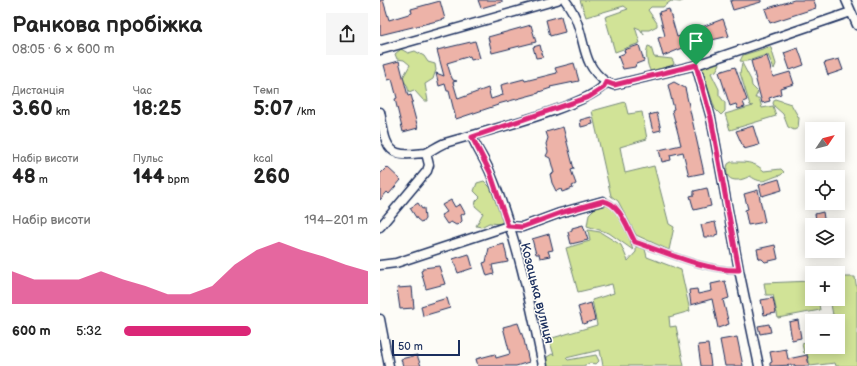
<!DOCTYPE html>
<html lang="uk">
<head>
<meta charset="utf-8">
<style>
  :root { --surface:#fff; --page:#f6f6f6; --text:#222; --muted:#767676; --accent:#db2777 }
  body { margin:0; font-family:"Balsamiq Sans",sans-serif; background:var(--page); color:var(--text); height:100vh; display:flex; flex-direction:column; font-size:15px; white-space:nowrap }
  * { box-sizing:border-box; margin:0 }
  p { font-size:13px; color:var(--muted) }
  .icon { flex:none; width:22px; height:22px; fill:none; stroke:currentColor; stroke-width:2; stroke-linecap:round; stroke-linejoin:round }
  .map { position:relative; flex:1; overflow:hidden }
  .details { display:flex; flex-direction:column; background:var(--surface); width:380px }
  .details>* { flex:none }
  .needle { width:26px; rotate:55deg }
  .fabs { position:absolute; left:425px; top:122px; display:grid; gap:8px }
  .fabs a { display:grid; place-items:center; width:40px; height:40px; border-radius:0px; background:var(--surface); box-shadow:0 2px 10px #0003; font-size:20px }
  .scale { position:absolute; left:12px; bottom:10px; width:68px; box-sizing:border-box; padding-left:4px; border:2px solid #1b2f5e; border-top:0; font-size:11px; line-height:14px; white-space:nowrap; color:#1b2f5e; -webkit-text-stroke:3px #fdfcf7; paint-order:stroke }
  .pin { position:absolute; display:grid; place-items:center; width:34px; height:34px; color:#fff; margin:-41px -17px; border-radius:50% 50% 50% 0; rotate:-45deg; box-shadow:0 0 4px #0007 }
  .pin .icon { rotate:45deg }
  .round { display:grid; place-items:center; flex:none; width:42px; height:42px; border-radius:0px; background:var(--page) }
  .headline { display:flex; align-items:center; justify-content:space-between; height:68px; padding:0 12px }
  h1 { font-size:22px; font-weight:600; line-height:30px }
  .figures { display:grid; grid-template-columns:repeat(3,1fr); gap:6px; height:68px; padding:4px 12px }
  .figures div { display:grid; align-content:center }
  .figures b { font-size:20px; font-weight:600 }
  .figures small { font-size:11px; font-weight:400 }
  .figures p { font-size:11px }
  .chart { height:112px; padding:8px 12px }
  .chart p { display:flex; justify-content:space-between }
  .chart svg { width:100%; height:72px; margin-top:4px; fill:var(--accent); opacity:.7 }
  ul { padding:0 12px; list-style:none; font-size:13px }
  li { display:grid; grid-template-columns:64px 48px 1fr; align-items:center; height:30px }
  li i { height:10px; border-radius:5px; background:var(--accent) }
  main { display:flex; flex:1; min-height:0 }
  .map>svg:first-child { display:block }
  .green { fill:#d1e397; stroke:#76897a }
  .building { fill:#edb3a8; stroke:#1b2f5e }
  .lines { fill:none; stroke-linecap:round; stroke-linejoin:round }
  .service-casing { stroke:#1b2f5e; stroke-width:7 }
  .minor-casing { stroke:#1b2f5e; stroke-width:11 }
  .service { stroke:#fdfcf7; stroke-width:4 }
  .minor { stroke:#fdfcf7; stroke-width:8 }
  .route-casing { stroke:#fff; stroke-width:8 }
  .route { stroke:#db2777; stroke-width:5 }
  .labels { text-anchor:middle; stroke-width:3; stroke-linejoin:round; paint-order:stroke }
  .street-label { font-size:13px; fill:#1b2f5e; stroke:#fdfcf7 }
</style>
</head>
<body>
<main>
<section class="details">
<div class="headline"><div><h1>Ранкова пробіжка</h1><p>08:05 · 6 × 600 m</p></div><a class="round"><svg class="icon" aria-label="share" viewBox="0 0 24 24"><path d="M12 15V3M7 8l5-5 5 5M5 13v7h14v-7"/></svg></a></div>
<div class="figures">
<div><p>Дистанція</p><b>3.60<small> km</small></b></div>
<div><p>Час</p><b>18:25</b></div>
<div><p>Темп</p><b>5:07<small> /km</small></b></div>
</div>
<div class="figures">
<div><p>Набір висоти</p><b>48<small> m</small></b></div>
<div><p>Пульс</p><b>144<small> bpm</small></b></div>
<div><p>kcal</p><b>260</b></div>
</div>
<div class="chart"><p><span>Набір висоти</span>194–201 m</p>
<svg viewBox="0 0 160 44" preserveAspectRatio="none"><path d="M0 44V24L10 29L20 29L30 29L40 24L50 29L60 33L70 38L80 38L90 33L100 20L110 11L120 6L130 11L140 15L150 20L160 24V44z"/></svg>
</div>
<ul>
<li><b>600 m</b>5:32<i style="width:52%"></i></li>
</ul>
</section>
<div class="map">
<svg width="477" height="366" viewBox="0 0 477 366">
  <rect width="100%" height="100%" fill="#fdfcf7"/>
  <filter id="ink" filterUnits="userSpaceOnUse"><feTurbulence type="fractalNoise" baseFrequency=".025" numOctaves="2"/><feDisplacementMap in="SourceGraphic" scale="8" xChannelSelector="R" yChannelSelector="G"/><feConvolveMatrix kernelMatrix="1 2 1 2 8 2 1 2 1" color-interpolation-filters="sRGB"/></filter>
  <g filter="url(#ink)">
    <path class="green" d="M200,0h105l-5,2 -9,-1 -8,6h-12l-3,3 9,13v3l-8,4h-7l2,5 -4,-6 -5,-2 5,16 -25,9 -10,-35 23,-8 -4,-3 -38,11z
      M268,46l3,1 3,10 18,2 2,4 -1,2 -22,7c-4,-6 -6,-19 -3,-26z
      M389,47l2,1 5,16 -2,5 -6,-14c-10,1 -19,8 -28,6l3,-6z
      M21,49l7,4 7,-2 9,5 4,6 7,2 1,6 -3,9 -8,5 3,17h-4l-10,-11 -5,2 -2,-7 -5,-6 8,-14 -6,-5 -7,-1 -2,-5z
      M339,62l1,2 -4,7 -5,2 8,16v6l6,8v8l-4,4 -6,-6 -13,-39 3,-5z
      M362,63l9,17 1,6 6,6 -3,6h4l3,10 11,-2 3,10 -46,14 -5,-16 28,-8 -3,-1 -10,-32z
      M395,99l16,5 8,14 -1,10 -4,2 -6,-3 -5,-13 -9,-8 -1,-3z
      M245,102l3,12 14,-2 5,27 -27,8 5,26 29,-7 15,58 5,3 -5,23 -33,-15 -18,-34 -7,-5 -19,-85z
      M351,162c13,0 23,-1 33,9l17,-2 3,3 -3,3c-14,3 -17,11 -31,1 -12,7 -28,6 -22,-12z
      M104,181l6,6 13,32 -1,5 -13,-1 -8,4 -5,-1 7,-13 -8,-7 1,-5 4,-4 -6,-6 3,-8z
      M231,201c17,9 16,34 22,49l-24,-17 -22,-7 2,-12 6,-6 11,-3z
      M208,230l12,2 21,13 7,16 8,-9v-6l9,3 2,8 34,13 9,41 -21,6 1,10 6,-1 8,40h-81l-3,-16 -34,8 2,2 28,-5 3,6 -3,3 -6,-1 -7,3h-37l1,-9 5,-3 2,1 -5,-16 48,-14 -5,-25 22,-7 -2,-9 -34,8 -12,-44 24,-7z
      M458,277h17l2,13v76h-21l-1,-3 -25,3 -3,-13h-3l-2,-9 10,-3v6h26v-26h-12l-1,-5 8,-1 -3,-16h8z
      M432,281v18h6l2,11 -42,8 -5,-23h-7l-2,-12z"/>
    <path class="building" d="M0,0h3l6,20 23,-7 -1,-4 29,-8 5,18 -65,16z
      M98,0h24v2l-21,6z
      M355,0h26v2l-28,8 -3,-9z
      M414,0h20l2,8 -46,15 -5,-14z
      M289,9l8,28 17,-5v-2l29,-11 6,17 -39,9 -27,11 -5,-18 7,-2 -6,-24z
      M181,16l4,16 -15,4 -4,-16z
      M151,25l5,17 -44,11 -4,-16z
      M95,41l5,17 -9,2 -1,-4 -23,7 4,13 2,4 4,1 -4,1 5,17 30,-11 3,11 12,-4 -2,-10 23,-6 1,2 32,-8 -2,-5 19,-5 5,18 -29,6 1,1 -12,4v1l-41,11v1l-42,14 -7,-28h-2l-2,-7 -6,2 -3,-13 8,3 -7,-26z
      M160,45l3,12 -7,1 -3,-11z
      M259,45l5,16 -8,3 -1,3 -12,2 -5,-13 7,-3 -1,-3z
      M418,48l6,17 -14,5 -6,-17z
      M387,56l6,21 17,-5 4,12 -14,4 1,6 -12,4 1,3 -8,2 -11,-42z
      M459,59l4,11 -15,5 -4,-12z
      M19,61l9,35 3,-1 2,7h-2l7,26 -15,4 -8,-33 2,-1 -5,-19 -4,1 -4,-15z
      M355,67l12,33 -4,2 2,5 -7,2 -2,-5 -6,2 -11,-34z
      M294,82l11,6 19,85 -15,3 -6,-24 -13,3 1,5 -9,2 -3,-12 22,-5 -9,-35 2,-1 -6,-24z
      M277,113l4,17 -8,2 -4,-17z
      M211,117l2,7 -12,3 -1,-7z
      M373,126l6,19 -15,4 -8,-18z
      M183,127l11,42 -3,1 5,14 -4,2 1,2 -11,4 -1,-3 -5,2 -4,-8 -2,-9 4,-1 -4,-15 -4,-2 2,-4 -2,-8 2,-6 -2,-6z
      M7,167l14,13 -12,14 -2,-2 -7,8v-26z
      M399,179l3,11 -20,6 -3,-11z
      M327,188l4,18 -17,4 -4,-14 4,-1v-4z
      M378,190l7,32 -17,3 -3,-15 3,-1 -4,-15z
      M71,200l4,7 5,-3 5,9 -4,2 1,6 -3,3 -3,1 -5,-3 -4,2 -6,-9 6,-3 -5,-7z
      M38,203l4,6 2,-1 1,11 -3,4 -5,-4 -7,-11z
      M443,212l2,13h-8l-2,-11z
      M335,222l3,12 -3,1v2h-11l-3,-12z
      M203,225l5,15 -17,4 -3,-12 4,-2v-2z
      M169,234l4,16 -5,1 2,5 -10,2 -1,-4h-3l-4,-15z
      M124,244l4,18 -16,3 2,9 -7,2 -4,-13 3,-1 3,-14z
      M395,245l3,14 -13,3 -3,-3h-3l-2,-10z
      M89,254l4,14 -15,5 -5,-14z
      M59,266l6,18 -19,5 -5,-18 2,-1v-2z
      M345,281l4,17 -6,2 6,24 -11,4 -6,-29 -21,6 -2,-15 8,-1 1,5 14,-3 -1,-7z
      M32,287l2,21 -14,1 -3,-21z
      M67,298l3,10 -27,8 -2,-10z
      M393,298l3,15 -12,2 -3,-15z
      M211,303l4,17 -12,4 -5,-17z
      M418,320l3,18 -9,2 -3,-18z
      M138,323l6,17 5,22 -13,4h-38l-2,-7 19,-5 1,4 14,-4 -7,-27z
      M389,324l2,8 -11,2 -2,-8z
      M357,337l6,29h-18l-5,-26z
      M328,344l3,22h-10l-3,-21z
      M406,349l2,10 19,-4 2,11h-14v-1l-25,1v-3l2,-1 -2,-10z
      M37,355l4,11h-18l-2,-7z"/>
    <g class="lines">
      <g class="service-casing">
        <path id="service" d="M223,201c17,2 24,27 32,41 30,10 71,29 104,28"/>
      </g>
      <g class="minor-casing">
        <path id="minor" d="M185,0c6,8 10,15 13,25 8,24 6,41 28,57
          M466,0l11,25
          M0,50l177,-50
          M316,65l15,53 28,152 20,96
          M0,112c3,12 3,37 18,41 8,3 20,0 28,0
          M92,137c5,12 13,23 18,35 26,62 40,129 53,194
          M0,227l47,-56 2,-6 -3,-12c7,-3 13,-8 19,-10 29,-9 150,-38 161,-61l8,3 82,-20 155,-53
          M0,265l16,-2 112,-37 14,1 38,-14 43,-12
          M0,319l9,47"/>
      </g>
      <use href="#service" class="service"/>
      <use href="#minor" class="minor"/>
    </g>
  </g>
  <g class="lines" filter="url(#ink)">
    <g class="route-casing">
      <path id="route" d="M316,65l15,53 28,152c-33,1 -74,-18 -104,-28 -8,-14 -15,-39 -32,-41l-43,12 -38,14 -14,-1 -18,-54 -18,-35 117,-40 14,-9 3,-6 8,3z"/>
    </g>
    <use href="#route" class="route"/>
  </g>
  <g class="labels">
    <g class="street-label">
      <text transform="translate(158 293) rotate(76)" y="5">Козацька вулиця</text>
    </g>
  </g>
</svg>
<div class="fabs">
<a><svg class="needle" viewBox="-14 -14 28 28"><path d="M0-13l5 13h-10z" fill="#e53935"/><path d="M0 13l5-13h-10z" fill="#767676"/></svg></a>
<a><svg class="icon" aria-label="locate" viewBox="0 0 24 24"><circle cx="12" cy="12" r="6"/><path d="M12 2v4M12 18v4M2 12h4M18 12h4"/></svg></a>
<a><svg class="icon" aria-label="layers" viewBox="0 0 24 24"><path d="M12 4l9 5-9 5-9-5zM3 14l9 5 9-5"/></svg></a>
<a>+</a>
<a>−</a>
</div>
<div class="scale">50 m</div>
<div class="pin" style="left:316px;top:65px;background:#1e9e55"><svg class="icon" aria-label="arrive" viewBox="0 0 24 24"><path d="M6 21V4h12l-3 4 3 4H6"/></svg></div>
</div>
</main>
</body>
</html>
